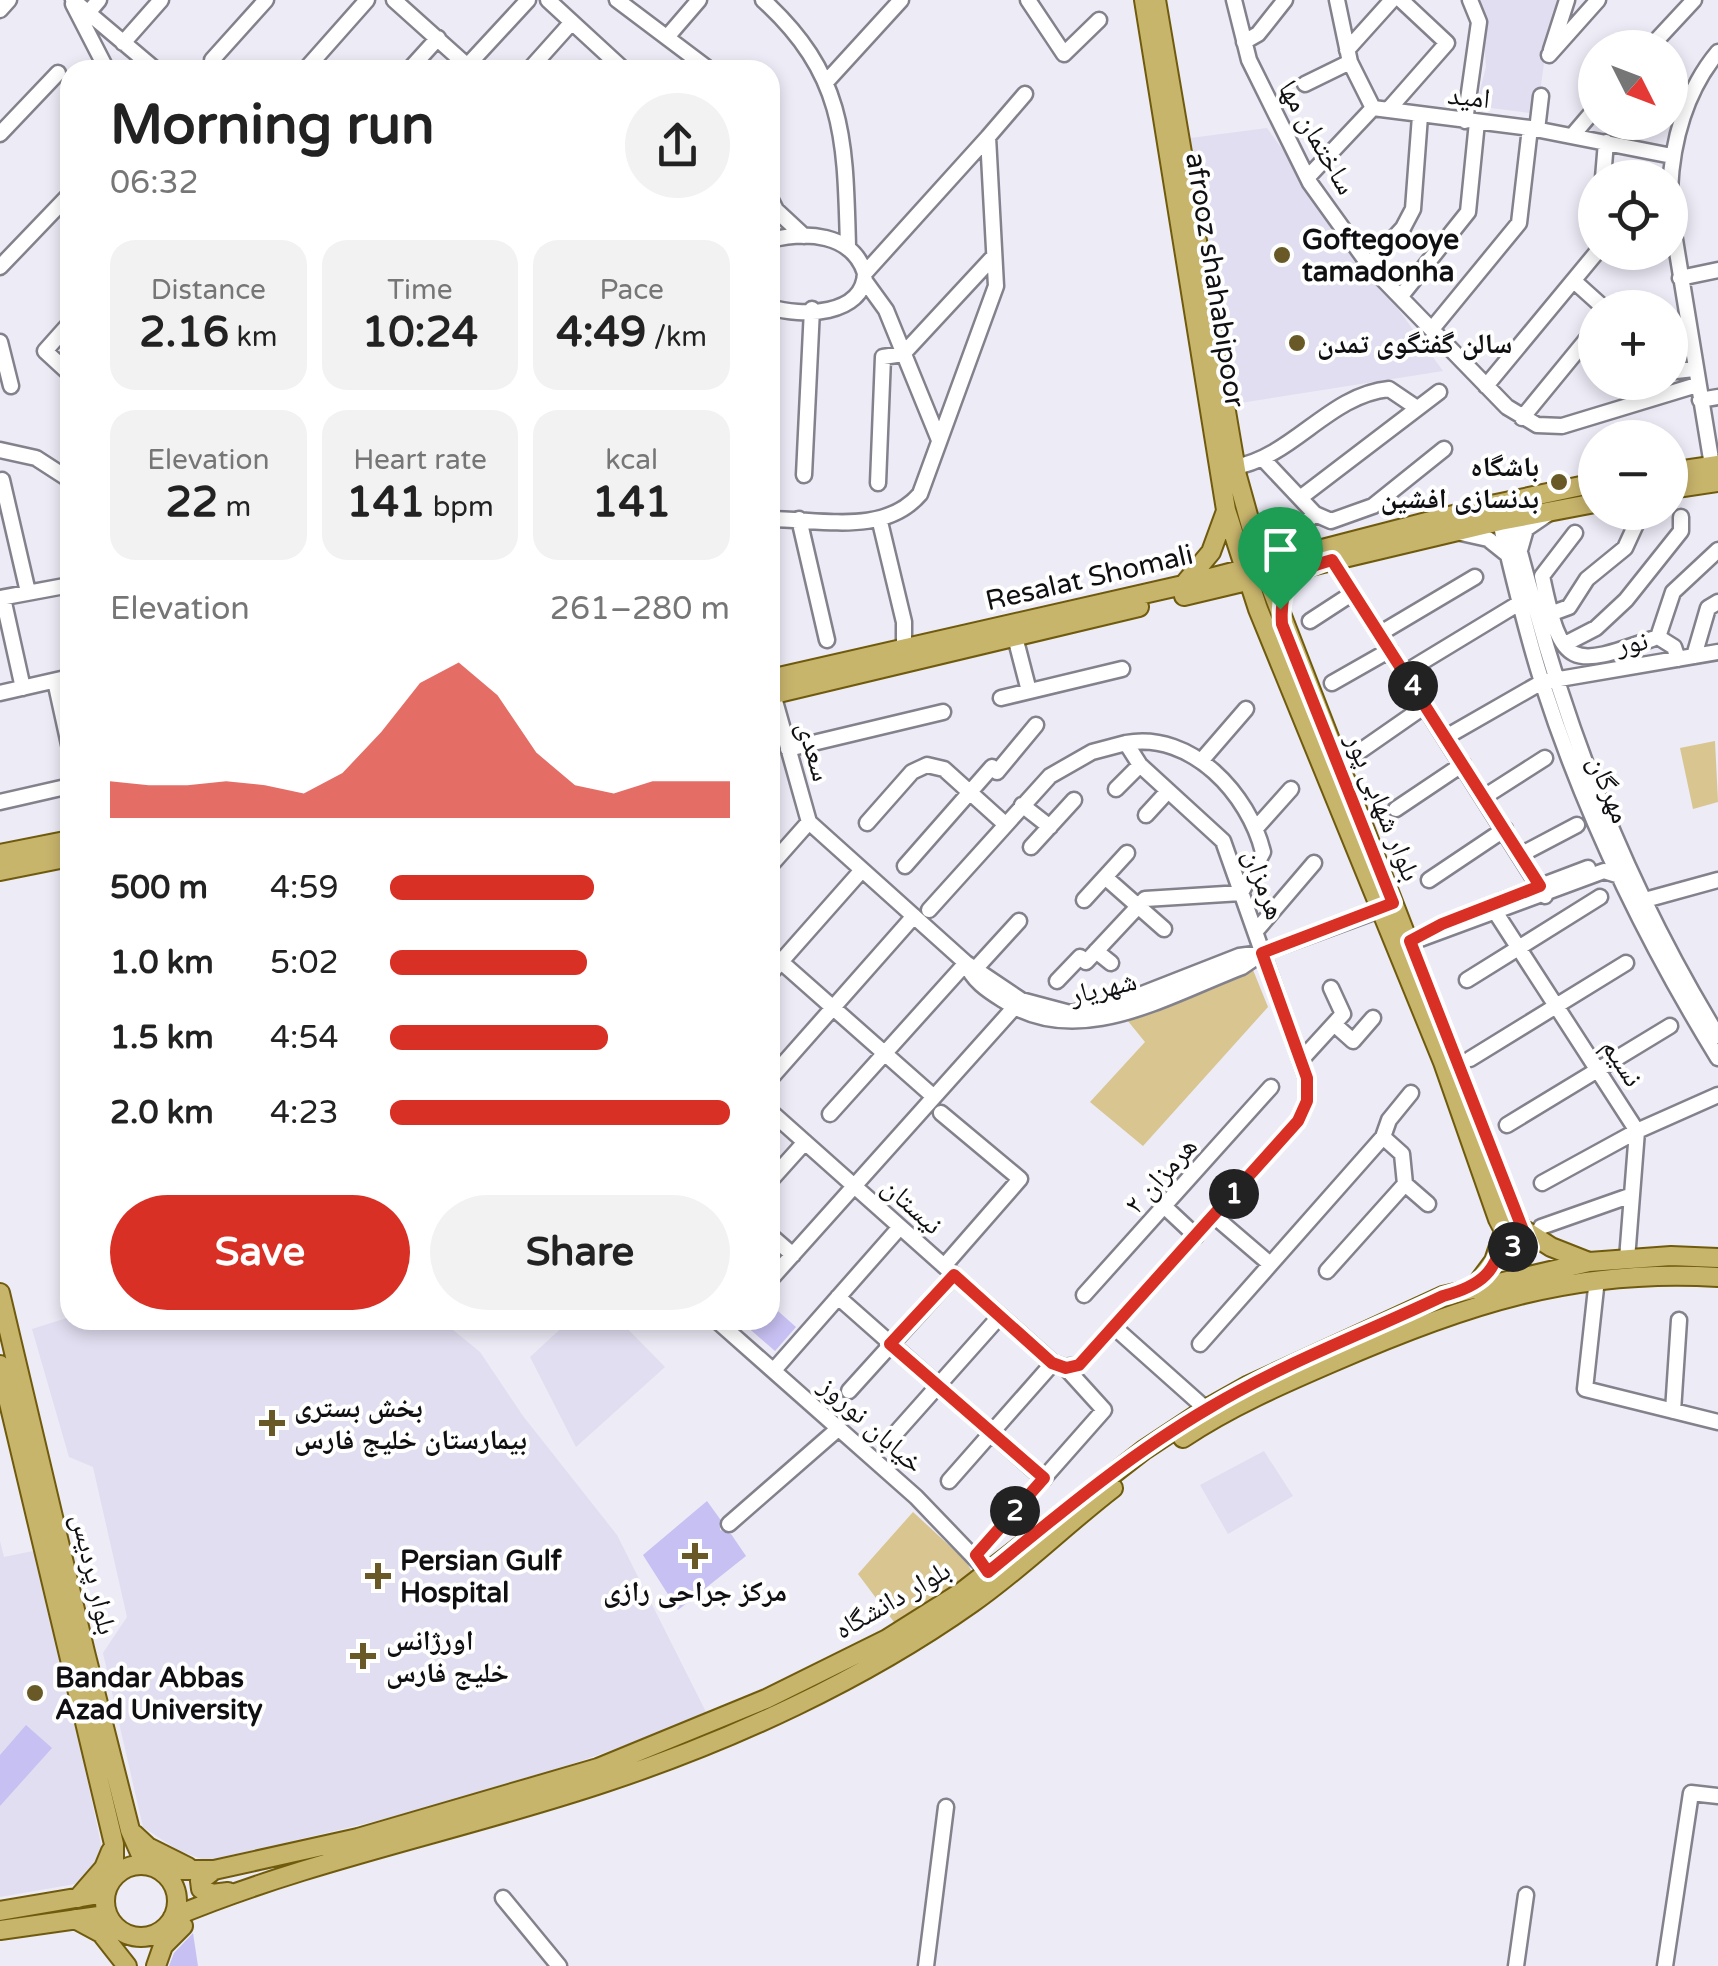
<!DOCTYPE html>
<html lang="en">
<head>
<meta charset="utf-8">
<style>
  :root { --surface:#fff; --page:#f2f2f2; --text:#222; --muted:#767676; --accent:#d93025 }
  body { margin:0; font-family:"Varela Round","Noto Naskh Arabic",sans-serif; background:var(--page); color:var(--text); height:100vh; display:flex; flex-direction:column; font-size:38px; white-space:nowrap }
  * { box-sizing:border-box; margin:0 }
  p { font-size:32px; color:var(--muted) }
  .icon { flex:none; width:55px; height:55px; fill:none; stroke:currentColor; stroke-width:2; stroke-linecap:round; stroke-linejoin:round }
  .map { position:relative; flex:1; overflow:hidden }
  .side { position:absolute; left:60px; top:60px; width:720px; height:1270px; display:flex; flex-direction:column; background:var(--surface); border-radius:30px; box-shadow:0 5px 15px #0003 }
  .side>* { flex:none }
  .needle { width:65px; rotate:132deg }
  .fabs { position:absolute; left:1578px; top:30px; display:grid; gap:20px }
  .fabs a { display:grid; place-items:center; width:110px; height:110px; border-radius:50%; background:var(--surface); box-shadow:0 5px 15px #0003; font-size:50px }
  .pin { position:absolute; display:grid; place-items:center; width:85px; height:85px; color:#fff; margin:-102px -42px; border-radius:50% 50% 50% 0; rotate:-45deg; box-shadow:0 0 10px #0007 }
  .pin .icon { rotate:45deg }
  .km { position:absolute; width:50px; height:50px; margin:-25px; border-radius:50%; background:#222; color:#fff; font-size:28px; line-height:50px; text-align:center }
  .round { display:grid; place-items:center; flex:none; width:105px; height:105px; border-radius:52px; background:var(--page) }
  .overview { display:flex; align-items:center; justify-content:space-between; height:170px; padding:0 50px }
  h1 { font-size:55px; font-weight:700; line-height:75px }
  .figures { display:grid; grid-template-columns:repeat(3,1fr); gap:15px; height:170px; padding:10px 50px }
  .figures div { display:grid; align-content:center; border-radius:25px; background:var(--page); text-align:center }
  .figures b { font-size:42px; font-weight:700 }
  .figures small { font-size:28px; font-weight:400 }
  .figures p { font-size:28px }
  .chart { height:280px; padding:20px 50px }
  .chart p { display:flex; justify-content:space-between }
  .chart svg { width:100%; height:180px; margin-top:10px; fill:var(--accent); opacity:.7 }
  .action { display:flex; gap:20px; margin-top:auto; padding:20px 50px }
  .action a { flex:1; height:115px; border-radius:60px; background:var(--accent); color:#fff; font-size:40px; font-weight:700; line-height:115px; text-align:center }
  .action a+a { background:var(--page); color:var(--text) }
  ul { padding:0 50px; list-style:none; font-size:32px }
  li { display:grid; grid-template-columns:160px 120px 1fr; align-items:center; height:75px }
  li i { height:25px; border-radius:12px; background:var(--accent) }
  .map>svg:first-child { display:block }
  .built { fill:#e0def0 }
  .green { fill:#d8c58f }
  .building { fill:#c7c0f2 }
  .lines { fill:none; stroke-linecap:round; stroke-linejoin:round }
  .minor-casing { stroke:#83828c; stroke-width:19 }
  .major-casing { stroke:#705b0d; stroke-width:22 }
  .minor { stroke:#fff; stroke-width:14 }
  .major { stroke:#c8b56c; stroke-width:18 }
  .route-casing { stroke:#fff; stroke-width:20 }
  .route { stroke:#d93025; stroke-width:12 }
  .poi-dot { fill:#695926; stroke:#fff; stroke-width:4 }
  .labels { text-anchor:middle; stroke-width:8; stroke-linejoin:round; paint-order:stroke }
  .street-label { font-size:28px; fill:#101013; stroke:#fff }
  .poi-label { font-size:28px; font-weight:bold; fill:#101013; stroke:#fff; text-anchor:start }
</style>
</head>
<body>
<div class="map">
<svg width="1718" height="1966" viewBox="0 0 1718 1966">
  <rect width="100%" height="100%" fill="#ecebf6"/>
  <path class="built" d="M1481,0h82l-18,56 -8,58 -61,-8 10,-39z
    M1267,128l176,243 -209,33 -51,-265z
    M70,1317l371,3 39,32 43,64 94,119 91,181 -170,60 -120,35 -210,50 -29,-10 -36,-24 -40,-174 24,-36 -34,-150 -24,-10 -37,-128z
    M570,1320h49l46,47 -89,80 -46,-90z
    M1264,1451l29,45 -65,38 -28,-49z
    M0,1541l4,16 34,-7 63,294 -2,16 -10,14 -14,10 -75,13z"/>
  <path class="green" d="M1715,741l3,61 -25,7 -13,-61z
    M1253,970l15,37 -125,139 -53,-44 55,-60 -22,-27z
    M913,1512l53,49 6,11 -75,54 -39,-52z"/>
  <path class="building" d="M770,1304l26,23 -21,24 -30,-26 4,-5h21z
    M707,1501l13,18v11l11,4 15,22 -68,54 -35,-55z
    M26,1725l26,23 -52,58v-51z
    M193,1933l5,33h-29l5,-13z"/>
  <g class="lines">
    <g class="minor-casing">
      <path id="minor" d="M73,0l83,70
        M394,0l78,70
        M548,0l76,70
        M617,0l93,70
        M763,0c83,76 82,140 85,246
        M1028,0l36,54 35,-34
        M1234,0l15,60 61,123 59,82 138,142 30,18 25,1 135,-41
        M1337,0l13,62 23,46 157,20 142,28
        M73,4l34,66
        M0,10l9,-10
        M88,13l11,-13
        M668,36l31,-36
        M1244,42l14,-8 27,-34
        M123,43l38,-43
        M1654,43l40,-43
        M1347,50l45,-50
        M1551,50l16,-50
        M1549,55l49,-55
        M212,60l54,-60
        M467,66l61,-66
        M305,70l62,-70
        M409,70l29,-32
        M529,70l43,-48
        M827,81l74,-81
        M1305,84l45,-22
        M1388,110l59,-67 -46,-43
        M1465,121l14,-99 -9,-22
        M1537,130l4,-34
        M0,134l58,-61
        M1572,136l23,-27
        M1308,177l65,-69
        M1603,178l3,-36
        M1670,190c2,-49 16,-100 48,-138
        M770,198l6,12 28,26
        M1670,209l42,256
        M770,240c36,-9 82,-7 95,33 -1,43 -64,44 -95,34
        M1369,265l34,-37 10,-19 7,-93
        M0,267l70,-73
        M865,273l123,-136
        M1680,278l38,-8
        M865,281l21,29 53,130
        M1574,281l30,27
        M1401,296l67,-84 9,-90
        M70,323l-25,28 25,23
        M1432,329l87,-106 11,-95
        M0,342l11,44
        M1670,366l6,5 18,-2
        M1486,386l111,-134
        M1700,400l18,-3
        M1522,418l73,-89
        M0,450l36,8 34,22
        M1264,460l51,54 16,7 42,-15 71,-57
        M1235,467c59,-11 94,-72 154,-78l28,19
        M804,475l8,-166
        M2,480l26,112
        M878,483l5,-126 20,-3 91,-98
        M1300,498l139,-106
        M1510,509c6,33 16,65 25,97 41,151 101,296 183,430
        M1498,514c14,57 27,116 45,171 42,130 103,256 175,373
        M770,519c51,0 114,17 150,-25l76,-208 -8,-149 37,-43
        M799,519l28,121
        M880,522l24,100v25
        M1461,533l27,6 20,16
        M1575,533l-33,43c20,97 30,91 116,61l16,10 4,12
        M1286,538l29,-24
        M1520,550l6,-21 22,-15
        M1332,560l213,336
        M0,598l70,-13
        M3,598l20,90
        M1550,614l19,-7 18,-28 38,-31 12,-26
        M1310,621l43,-28
        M1379,634l96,-57
        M1015,637l14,54
        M1658,637l15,-45 45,-42
        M1565,644l31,-16 30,-28 55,-69v-14
        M1694,656l14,-48 10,-6
        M1404,673l117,-71
        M55,681l15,68
        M1332,683l58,-33
        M0,693l70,-16
        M773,694l36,128
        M1001,698l121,-29
        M1446,737l96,-55 176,-30
        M788,749l155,-37
        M1356,754l69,-48
        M1201,761l45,-52
        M1116,789l24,-24
        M1484,797l61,-39
        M0,802l70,-16
        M1022,805l28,22
        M1396,809l67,-45
        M1146,815l22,-24
        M809,822l157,141 55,37 49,13 49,-10 120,-47 23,-3 117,-43
        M867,823l45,-51 15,-7 17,4 61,55
        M1257,827l34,-38
        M1031,847l43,-47
        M1520,855l57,-30
        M770,866l39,-44
        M905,866l87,-99 5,5 39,-47
        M1105,877l59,52
        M1429,880l76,-51
        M1084,900l43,-47
        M1645,900l73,-20
        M1501,901l87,-33
        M1496,913l141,218 -10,128
        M1255,932l59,-69
        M1401,946l203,-75 16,5
        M1096,951l15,12
        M770,952l164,145
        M966,963c6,17 21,27 37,37 75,51 165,-5 239,-33l16,-11
        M977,967l42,-46
        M770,974l92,-104
        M1467,980l133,-83
        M1057,981l23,-24 6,5 59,-63 96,-6 22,-41c-14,-57 -71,-121 -137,-109
        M1334,1024l19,17 20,-23
        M1470,1059l156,-96
        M1301,1060l42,-46 -12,-26
        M770,1079l144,-163
        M770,1111l283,252 12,4 14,-2 219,-244 9,-20v-22l-84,-238 -83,-76 -14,-22 -34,9 -42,24 -121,134
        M941,1113l79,66 -76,87
        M830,1114l136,-151
        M1507,1125l163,-99
        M1383,1137l19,17 3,30 23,20
        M770,1181l35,-39
        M1542,1183l95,-52 81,-36
        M1165,1207l31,29
        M1214,1216l56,48
        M1541,1227l91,-32
        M770,1235l23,20
        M1327,1271l78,-87
        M1597,1279l-12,110 133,33
        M770,1280l251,-280
        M1084,1295l187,-208
        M838,1297l206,182
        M716,1320l200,177 72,75
        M1114,1327l92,82
        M1200,1344l183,-207 6,-17 22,-27
        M774,1370l126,-143
        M849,1391l105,-116
        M1673,1411l6,-91
        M895,1434l105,-118
        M949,1481l104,-118
        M729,1524l110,-96
        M976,1555l128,-145 -39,-43
        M503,1898l56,68
        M926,1966l20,-159
        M1516,1966l10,-71
        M1665,1966l26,-173 27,3"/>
    </g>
    <g class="major-casing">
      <path id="major" d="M1144,0l82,510 32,99 185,453 55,157 14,27 13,7 5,-9 -16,-30 -253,-652 -24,-86 -81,-476
        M1670,472l48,-7
        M1670,489l48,-7
        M1186,582l25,-30 15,-41
        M1184,596l316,-75 95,-18
        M770,679l413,-94 313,-81 99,-21
        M770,695l369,-88
        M0,854l70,-14
        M0,871l70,-14
        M1523,1229l28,18 38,15
        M1474,1288l20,-27 10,-30
        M0,1293l85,359 45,178 15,34
        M0,1365l114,479v31
        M1183,1438c46,-31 99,-54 150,-76 130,-57 241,-94 385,-85
        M134,1834l14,13 40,20
        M105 1901a36 36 0 1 1 72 0a36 36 0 1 1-72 0Z
        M161,1870h53l144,-32 240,-70 168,-69 121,-60 76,-48 181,-141 62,-41 41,-23 196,-90 146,-34 82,-6 47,2
        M214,1870l-14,11 1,8 11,5 16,-2
        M78,1898l26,-30 7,-17
        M0,1911l105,-18
        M173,1917c139,-58 290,-87 433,-135 127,-42 257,-102 366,-179 50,-35 93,-78 141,-115
        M75,1919l26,14 26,33
        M0,1930l106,-15
        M156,1966l7,-20 20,-20"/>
    </g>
    <use href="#minor" class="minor"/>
    <use href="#major" class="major"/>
  </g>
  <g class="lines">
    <g class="route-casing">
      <path id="route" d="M1332,560l208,326 -98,38 -32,17 120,307 -5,5 -8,-1 -13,-21c-6,41 -23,55 -61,65 -78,37 -161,68 -234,112 -79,46 -150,106 -221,164l-12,-17 68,-77 -154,-134 64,-69 98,88 14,5 13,-3 219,-244 9,-20v-23l-45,-125 131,-50 -111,-279c-3,-41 12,-54 50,-64z"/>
    </g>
    <use href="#route" class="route"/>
  </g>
  <g class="poi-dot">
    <circle cx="1282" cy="255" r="10"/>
    <circle cx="1297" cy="343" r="10"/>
    <circle cx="1559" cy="482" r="10"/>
    <path d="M267 1408h10v10h10v10h-10v10h-10v-10h-10v-10h10z"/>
    <path d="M690 1541h10v10h10v10h-10v10h-10v-10h-10v-10h10z"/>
    <path d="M373 1561h10v10h10v10h-10v10h-10v-10h-10v-10h10z"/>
    <path d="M358 1641h10v10h10v10h-10v10h-10v-10h-10v-10h10z"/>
    <circle cx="35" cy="1693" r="10"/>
  </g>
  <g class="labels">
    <g class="street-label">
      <text transform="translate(1469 96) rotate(6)" y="10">امید</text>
      <text transform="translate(1318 137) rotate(60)" y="10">ساختمان مها</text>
      <text transform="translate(1216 280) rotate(81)" y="10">afrooz shahabipoor</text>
      <text transform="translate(1089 577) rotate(-13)" y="10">Resalat Shomali</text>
      <text transform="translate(1632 642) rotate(-10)" y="10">نور</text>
      <text transform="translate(815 751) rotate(74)" y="10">سعدی</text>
      <text transform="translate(1610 789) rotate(68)" y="10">مهرگان</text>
      <text transform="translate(1384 807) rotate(68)" y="10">بلوار شهابی پور</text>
      <text transform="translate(1265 884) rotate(70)" y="10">هرمزان</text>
      <text transform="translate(1103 987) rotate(-13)" y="10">شهریار</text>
      <text transform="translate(1623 1062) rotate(57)" y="10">نسیم</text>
      <text transform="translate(1160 1175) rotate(-48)" y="10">هرمزان ۲</text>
      <text transform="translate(913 1205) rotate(42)" y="10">نیستان</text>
      <text transform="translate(872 1424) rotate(42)" y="10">خیابان نوروز</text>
      <text transform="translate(95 1574) rotate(77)" y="10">بلوار پردیس</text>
      <text transform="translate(892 1599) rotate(-30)" y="10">بلوار دانشگاه</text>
    </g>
    <g class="poi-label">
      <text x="1302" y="249">Goftegooye<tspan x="1302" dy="32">tamadonha</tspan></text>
      <text x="1317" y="353">سالن گفتگوی تمدن</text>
      <text x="1539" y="476" text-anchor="end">باشگاه<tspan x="1539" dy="32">بدنسازی افشین</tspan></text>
      <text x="294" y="1417">بخش بستری<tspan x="294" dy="32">بیمارستان خلیج فارس</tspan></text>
      <text x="400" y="1570">Persian Gulf<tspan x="400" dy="32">Hospital</tspan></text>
      <text x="695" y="1601" text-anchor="middle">مرکز جراحی رازی</text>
      <text x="386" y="1650">اورژانس<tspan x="386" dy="32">خلیج فارس</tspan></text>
      <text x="55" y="1687">Bandar Abbas<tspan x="55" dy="32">Azad University</tspan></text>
    </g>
  </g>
</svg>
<div class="fabs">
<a><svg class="needle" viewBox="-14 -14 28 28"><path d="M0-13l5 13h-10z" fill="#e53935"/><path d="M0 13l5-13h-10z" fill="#767676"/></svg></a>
<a><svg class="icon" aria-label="locate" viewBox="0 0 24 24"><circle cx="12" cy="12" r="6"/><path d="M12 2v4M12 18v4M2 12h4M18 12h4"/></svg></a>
<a>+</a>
<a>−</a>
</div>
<div class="pin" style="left:1280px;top:609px;background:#1e9e55"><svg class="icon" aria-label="arrive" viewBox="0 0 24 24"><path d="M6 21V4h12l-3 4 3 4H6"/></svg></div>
<b class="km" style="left:1234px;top:1194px">1</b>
<b class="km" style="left:1015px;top:1511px">2</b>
<b class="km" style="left:1513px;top:1247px">3</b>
<b class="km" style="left:1413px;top:686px">4</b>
<section class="side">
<div class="overview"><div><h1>Morning run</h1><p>06:32</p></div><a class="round"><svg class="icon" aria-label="share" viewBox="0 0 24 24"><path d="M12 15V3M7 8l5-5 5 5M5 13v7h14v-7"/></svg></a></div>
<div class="figures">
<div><p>Distance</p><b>2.16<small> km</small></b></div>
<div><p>Time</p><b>10:24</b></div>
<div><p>Pace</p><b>4:49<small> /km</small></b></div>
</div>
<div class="figures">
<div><p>Elevation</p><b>22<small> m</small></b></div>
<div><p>Heart rate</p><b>141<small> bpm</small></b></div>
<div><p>kcal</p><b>141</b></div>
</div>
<div class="chart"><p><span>Elevation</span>261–280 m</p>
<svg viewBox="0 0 160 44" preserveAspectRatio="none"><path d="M0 44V35L10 36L20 36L30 35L40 36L50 38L60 33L70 23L80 11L90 6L100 14L110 28L120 36L130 38L140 35L150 35L160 35V44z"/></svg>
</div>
<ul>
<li><b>500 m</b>4:59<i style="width:60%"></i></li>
<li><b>1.0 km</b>5:02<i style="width:58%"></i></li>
<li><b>1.5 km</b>4:54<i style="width:64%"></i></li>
<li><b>2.0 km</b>4:23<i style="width:100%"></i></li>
</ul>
<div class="action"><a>Save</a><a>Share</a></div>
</section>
</div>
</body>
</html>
